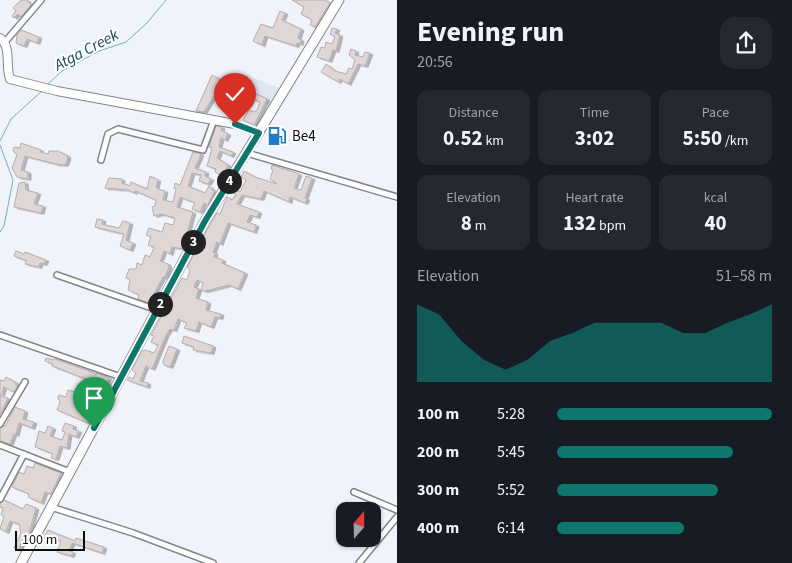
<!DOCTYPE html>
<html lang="en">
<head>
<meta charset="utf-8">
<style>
  :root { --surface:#171b24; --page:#242831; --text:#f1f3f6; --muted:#9ea1a6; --accent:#0f766e }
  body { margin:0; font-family:"Source Sans 3",sans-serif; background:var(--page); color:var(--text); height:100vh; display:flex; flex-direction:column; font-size:19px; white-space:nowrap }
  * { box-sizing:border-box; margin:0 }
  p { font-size:16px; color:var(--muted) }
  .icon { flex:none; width:28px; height:28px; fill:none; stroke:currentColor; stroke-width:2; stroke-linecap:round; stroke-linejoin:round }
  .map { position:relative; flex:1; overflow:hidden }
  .details { display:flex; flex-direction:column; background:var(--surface); width:395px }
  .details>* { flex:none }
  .needle { width:32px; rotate:20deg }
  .controls { position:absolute; left:336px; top:502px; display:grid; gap:10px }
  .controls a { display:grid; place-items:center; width:45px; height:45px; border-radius:10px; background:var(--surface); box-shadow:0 1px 4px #0004; font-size:25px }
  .scale { position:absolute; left:15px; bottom:12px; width:70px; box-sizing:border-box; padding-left:5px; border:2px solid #0c0d0f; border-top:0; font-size:14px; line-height:18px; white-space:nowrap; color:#0c0d0f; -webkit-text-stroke:4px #fff; paint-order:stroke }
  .pin { position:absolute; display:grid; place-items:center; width:42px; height:42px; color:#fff; margin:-51px -21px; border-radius:50% 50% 50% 0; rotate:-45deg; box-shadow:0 0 5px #0007 }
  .pin .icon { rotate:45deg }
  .km { position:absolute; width:25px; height:25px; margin:-12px; border-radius:50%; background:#222; color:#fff; font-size:14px; line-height:25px; text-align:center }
  .round { display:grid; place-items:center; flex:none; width:52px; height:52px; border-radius:15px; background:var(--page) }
  .headline { display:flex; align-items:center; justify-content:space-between; height:85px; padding:0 20px }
  h1 { font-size:28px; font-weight:700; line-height:38px }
  .figures { display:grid; grid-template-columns:repeat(3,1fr); gap:8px; height:85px; padding:5px 20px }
  .figures div { display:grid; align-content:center; border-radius:12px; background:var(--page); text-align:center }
  .figures b { font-size:21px; font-weight:700 }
  .figures small { font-size:14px; font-weight:400 }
  .figures p { font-size:14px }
  .chart { height:140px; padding:10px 20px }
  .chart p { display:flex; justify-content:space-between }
  .chart svg { width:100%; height:90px; margin-top:5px; fill:var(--accent); opacity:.7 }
  ul { padding:0 20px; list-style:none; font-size:16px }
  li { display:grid; grid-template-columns:80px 60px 1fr; align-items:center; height:38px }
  li i { height:12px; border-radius:6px; background:var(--accent) }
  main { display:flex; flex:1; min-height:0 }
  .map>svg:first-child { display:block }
  .built { fill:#dee6f2 }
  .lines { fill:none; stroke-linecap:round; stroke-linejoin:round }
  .stream { stroke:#74adc6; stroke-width:1 }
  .building { fill:#dfd7d5; stroke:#b6aead; filter:url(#shadow) }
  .street-casing { stroke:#81848a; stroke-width:8 }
  .secondary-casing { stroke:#81848a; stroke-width:10 }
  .primary-casing { stroke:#81848a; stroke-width:11 }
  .street { stroke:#fff; stroke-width:5 }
  .secondary { stroke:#fff; stroke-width:8 }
  .primary { stroke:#fff; stroke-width:9 }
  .route-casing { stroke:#fff; stroke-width:10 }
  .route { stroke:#0f766e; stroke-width:6 }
  .labels { text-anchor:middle; stroke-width:4; stroke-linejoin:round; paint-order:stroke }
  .poi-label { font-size:15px; fill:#0c0d0f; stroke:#fff; text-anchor:start }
  .water-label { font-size:16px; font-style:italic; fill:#164558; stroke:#fff }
</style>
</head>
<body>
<main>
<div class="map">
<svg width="397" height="563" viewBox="0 0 397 563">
  <defs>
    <filter id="shadow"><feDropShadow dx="3" dy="1.5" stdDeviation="0" flood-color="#0004"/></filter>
  </defs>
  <rect width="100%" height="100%" fill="#f0f3fa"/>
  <path class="built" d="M244,74l35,14 -11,17 -31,-12z"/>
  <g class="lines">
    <path class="stream" d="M47,85l15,-14 37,-20 27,-9 21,-19 19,-23
      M0,141l11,-22 32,-29
      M0,145l13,35 -9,46 -4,6"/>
  </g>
  <path class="building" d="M21,0h6l4,5 -10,12 -3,-3 -4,4 -2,-2 4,-5 -3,-3z
    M292,0h33l5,3 -15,24 -5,-2 2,-5 -11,-6 3,-7z
    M280,11l5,2 -3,7 19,9 -3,9 3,2 -1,4 -3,-1 -1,3 -31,-10 -3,9 -9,-4 8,-17 12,4z
    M332,28l5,1 -2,4 5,2 -4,16 -3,-1 -4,11 -12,-4 4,-10 4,1 1,-6 6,2 3,-7 -5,-3z
    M21,30l18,7 -2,6 -10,-4 -3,7 -8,-3 1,-8z
    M351,49l5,2 -1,4 8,2 2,-5 5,1 -5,13 -7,-2 -10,20 -8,-5 -2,3 -17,-10 5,-8 9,7 11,3 3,-6 3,1 3,-9 -6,-5z
    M212,75l11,6 -4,7 7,4 -2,3 -7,-4 -13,21 -8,-1z
    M230,75l17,7 -3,7 -16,-7z
    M248,90l19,9 -13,26 -11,-5 6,-10 4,2 4,-2 3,-8 -15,-6z
    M216,126l6,1 -1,3 7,4 -3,6 -4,-2 -2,9 14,5 -2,4 -11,-5 -3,7 11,7 -5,11 -8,-4 1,-3 -9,-3 5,-18 -3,-1z
    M21,143l20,7 -1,2 8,2 1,-3h9l10,5 -1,5 -2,4 -9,-1 -31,-8 -4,14 7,2v7l-11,-2 -5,-9 5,-13 -4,-4 1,-4 6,1z
    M193,152l8,2 -6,14 11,4 -1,4 6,3 -3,5 -9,-3 2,-6 -9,-2 -4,13 17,7 4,-7 5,5 -6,14 -4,-2 -4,9 -8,-3 3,-6 -15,-6 -3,10 16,5 -7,26h2l-5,11 -11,-2 -2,7 -6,-3 -4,10 8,3 1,3 -4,10h-2l-14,26 -11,-4 1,-4 -11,-5 2,-10 -4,-2 3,-9h7l1,-6 5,2 3,-10 5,2 4,-10 -6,-2 3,-8 -5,-2 3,-7 13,4 3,-9 8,2 2,-7 -14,-4 -7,2 -2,-9 3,-1 1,-6 -21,-9 -1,2 -6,-3 -23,-2 4,-10 13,1v4l8,3 1,-4 16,7 3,-13 8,4 -2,7 2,2 7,2 -2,9 10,2 3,-13 -2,-1 1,-5 5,2z
    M272,165l27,9 -5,14 7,2 5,-14 6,2 -7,20 2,1 -2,4 -15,-6 -1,5 -25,-11 -3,8 -19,-4 -5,9 22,8 -2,5 -7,-2 -3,7 9,3 -2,7 -26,-9 -8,21 -3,-2 -4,10 2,1 -1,4 9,3 -1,3 23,10 -7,16 -9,-4 -24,6 -4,-1 2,-7 -6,-3 -3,7 5,2 -3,9 12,4 -2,8 15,4 -1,4 -5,-1 -4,10 -12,-5 -3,9 -12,-3 3,-5 -9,-4 -4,11 -4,-1 -4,6 -14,34 -6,-3 -3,7 -3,8 8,2 -1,4 -20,-7 2,-3 4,2 3,-6 -4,-3 10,-19 3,-1 9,3 4,-8 -7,-3 3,-6 -3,-1 31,-57 5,2 3,-10 -3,-3 24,-44 6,-10 3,1 7,-17 5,3 4,-6 -6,-3 2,-3 8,4 6,-12 -5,-3 3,-6 11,6 22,7 -7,-5 3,-9 -2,-1z
    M25,182l1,8 12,3 -4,11 9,2 -2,7 -27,-6 5,-24z
    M97,219l6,1 -1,4 17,4 4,-7 7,2 -4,17 7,3 -3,7 -10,-4 4,-12 -29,-7z
    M16,251l8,3 1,-2 21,8 -2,4 -4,-1 -1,4 -14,-3 2,-3 -13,-5z
    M184,336l29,10 -2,7 -18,-3 1,-3 -12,-4z
    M169,346l8,3 -7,18 -6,-2 -1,-4z
    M46,358l8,2 1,-1 37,13 4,3 1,-2 12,5 -6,10 -11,-10 -1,3 -39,-15 1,-2 -8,-3z
    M6,377l9,5 2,5 -4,5 -9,-5 -3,9 7,2 -8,17v-35l4,1z
    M68,390l7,2 -2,7 10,4 3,-8 10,3 -5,11 4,3 -7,11 -31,-13 3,-8 -2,-4 1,-3 7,2z
    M15,407l10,4 -2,8 11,3 -2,6 -13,-5 -3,12 -2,-1 -4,10 -10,-3v-13l6,-3z
    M65,423l9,3 -1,3 6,2 -3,6 -7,-3 -2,14 -7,-2 -4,13 -5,-1 2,-4 -18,-7 4,-16 6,2 3,-7 5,2 -3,8 12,4 3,-8 -3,-1z
    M35,463l26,10 -10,21 -6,-2 -4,11 -13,-6 1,-3 -17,-7 7,-15 5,2 3,-8 6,2z
    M4,500l19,9 3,-5 10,4 -8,29 -4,7 -3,-1 -3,7 -4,-2 7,-15 -2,-9 -9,-3 -4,11 -6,-3 4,-13 -3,-1 2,-7 -3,-1v-4z
    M48,530l27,11 1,-3 28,9 -2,6 -30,-10 -3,8 4,1 -2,4 -14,-4 4,-11 -10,-3 -1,2 -7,-2z"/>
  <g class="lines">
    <g class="street-casing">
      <path id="street" d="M5,42l36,-42
        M247,153l150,44
        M101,160l7,-26 10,-5 85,21 11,-30
        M57,275l100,35
        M0,335l121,42
        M0,424l25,-42
        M0,445l70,27
        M354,492l43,18
        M0,499l24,-45
        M51,507l82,26 80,30
        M359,563l38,-46"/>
    </g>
    <g class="secondary-casing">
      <path id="secondary" d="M0,38c12,9 5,28 10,41l47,12 178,33 24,9"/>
    </g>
    <g class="primary-casing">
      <path id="primary" d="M21,563l184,-342 134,-221"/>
    </g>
    <use href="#street" class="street"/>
    <use href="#secondary" class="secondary"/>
    <use href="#primary" class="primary"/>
  </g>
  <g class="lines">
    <g class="route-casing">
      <path id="route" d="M94,428l111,-207 54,-88 -24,-9"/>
    </g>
    <use href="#route" class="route"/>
  </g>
  <defs>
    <g id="fuel-bare" transform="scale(1.5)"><path d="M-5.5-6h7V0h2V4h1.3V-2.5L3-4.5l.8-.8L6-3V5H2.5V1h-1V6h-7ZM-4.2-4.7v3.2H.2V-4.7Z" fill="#1f7ac7" stroke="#fff" stroke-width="2.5" paint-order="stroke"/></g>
  </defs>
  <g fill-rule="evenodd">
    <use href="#fuel-bare" x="277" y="136"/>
  </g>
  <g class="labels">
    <g class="poi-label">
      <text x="292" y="141">Be4</text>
    </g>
    <g class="water-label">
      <text transform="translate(86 49) rotate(-28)" y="6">Atga Creek</text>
    </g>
  </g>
</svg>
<div class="controls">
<a><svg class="needle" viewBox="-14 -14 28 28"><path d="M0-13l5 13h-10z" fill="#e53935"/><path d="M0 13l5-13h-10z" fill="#9ea1a6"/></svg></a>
</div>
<div class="scale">100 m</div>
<div class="pin" style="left:94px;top:428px;background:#1e9e55"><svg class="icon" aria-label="arrive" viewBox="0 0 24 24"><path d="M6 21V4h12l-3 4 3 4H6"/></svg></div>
<div class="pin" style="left:235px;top:124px;background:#d93025"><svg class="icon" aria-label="check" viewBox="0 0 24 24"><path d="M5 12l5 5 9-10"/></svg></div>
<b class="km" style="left:160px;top:304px">2</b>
<b class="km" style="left:193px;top:242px">3</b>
<b class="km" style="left:229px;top:181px">4</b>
</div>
<section class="details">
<div class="headline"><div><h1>Evening run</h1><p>20:56</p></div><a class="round"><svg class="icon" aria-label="share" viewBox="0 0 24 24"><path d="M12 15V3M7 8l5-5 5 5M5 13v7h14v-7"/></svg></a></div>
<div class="figures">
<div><p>Distance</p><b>0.52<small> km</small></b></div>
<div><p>Time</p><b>3:02</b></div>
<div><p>Pace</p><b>5:50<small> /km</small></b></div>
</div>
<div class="figures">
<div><p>Elevation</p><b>8<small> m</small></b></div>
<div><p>Heart rate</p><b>132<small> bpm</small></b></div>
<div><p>kcal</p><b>40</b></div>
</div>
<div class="chart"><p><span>Elevation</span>51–58 m</p>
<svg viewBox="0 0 160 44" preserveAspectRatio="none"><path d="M0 44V6L10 11L20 24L30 33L40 38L50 33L60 24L70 20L80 15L90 15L100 15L110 15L120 20L130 20L140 15L150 11L160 6V44z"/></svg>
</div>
<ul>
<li><b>100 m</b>5:28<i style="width:100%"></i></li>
<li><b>200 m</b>5:45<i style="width:82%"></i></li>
<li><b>300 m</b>5:52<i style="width:75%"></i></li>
<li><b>400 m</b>6:14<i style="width:59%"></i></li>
</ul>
</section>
</main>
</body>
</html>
